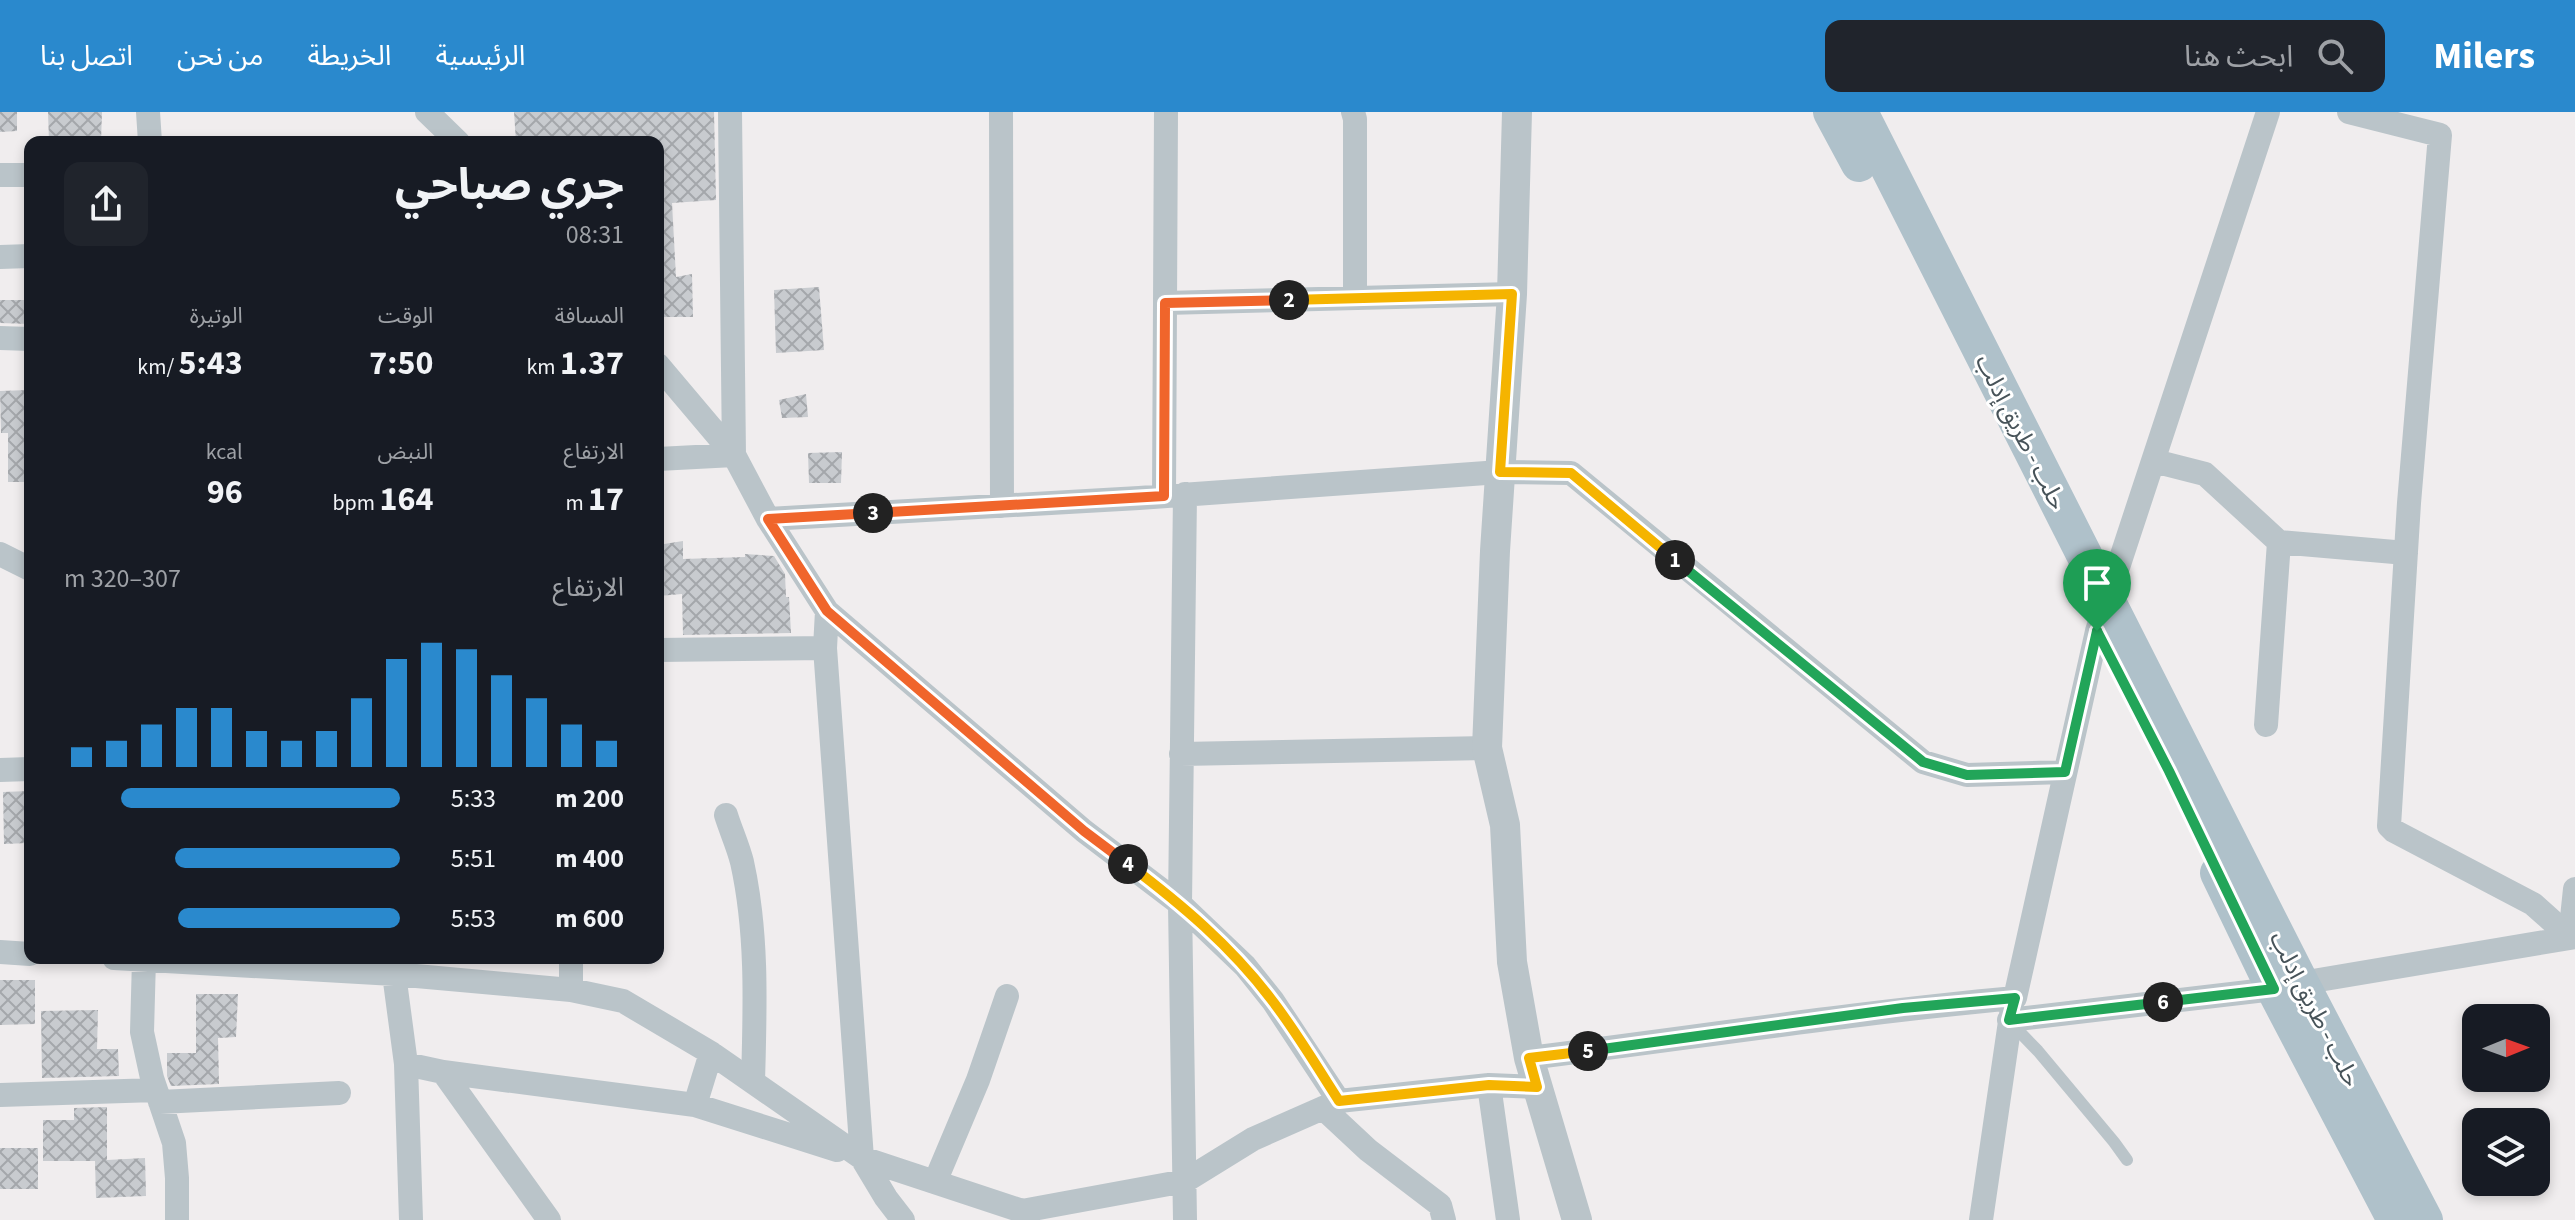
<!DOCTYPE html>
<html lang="ar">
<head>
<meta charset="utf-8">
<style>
  :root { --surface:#171b24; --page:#20242c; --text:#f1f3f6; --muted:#9ea1a6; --accent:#2a89cd }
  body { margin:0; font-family:"Source Sans 3","Noto Sans Arabic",sans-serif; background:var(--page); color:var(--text); direction:rtl; height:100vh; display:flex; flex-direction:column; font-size:30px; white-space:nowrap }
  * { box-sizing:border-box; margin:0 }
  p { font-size:26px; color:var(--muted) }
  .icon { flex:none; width:44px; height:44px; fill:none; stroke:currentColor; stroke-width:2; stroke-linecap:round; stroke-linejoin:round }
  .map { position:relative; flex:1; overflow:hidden; direction:ltr }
  .panel { position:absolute; left:24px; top:24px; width:640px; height:828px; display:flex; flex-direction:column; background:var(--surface); border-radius:16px; box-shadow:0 4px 12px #0003; direction:rtl }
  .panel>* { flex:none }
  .needle { width:52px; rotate:89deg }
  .fabs { position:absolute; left:2462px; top:892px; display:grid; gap:16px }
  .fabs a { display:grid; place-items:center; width:88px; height:88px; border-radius:16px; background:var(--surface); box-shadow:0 4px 12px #0003; font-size:40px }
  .pin { position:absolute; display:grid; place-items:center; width:68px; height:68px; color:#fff; margin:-82px -34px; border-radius:50% 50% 50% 0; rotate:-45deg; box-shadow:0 0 8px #0007 }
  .pin .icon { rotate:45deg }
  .km { position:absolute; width:40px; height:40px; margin:-20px; border-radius:50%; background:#222; color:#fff; font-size:22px; line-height:40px; text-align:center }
  .round { display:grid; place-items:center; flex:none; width:84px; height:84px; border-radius:16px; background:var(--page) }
  .headline { display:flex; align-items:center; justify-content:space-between; height:136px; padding:0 40px }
  h1 { font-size:44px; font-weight:700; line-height:60px }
  .metrics { display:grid; grid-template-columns:repeat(3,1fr); gap:12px; height:136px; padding:8px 40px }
  .metrics div { display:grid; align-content:center }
  .metrics b { font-size:34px; font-weight:700 }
  .metrics small { font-size:22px; font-weight:400 }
  .metrics p { font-size:22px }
  .chart { height:224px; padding:16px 40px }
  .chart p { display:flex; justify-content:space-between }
  .chart svg { width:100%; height:144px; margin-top:8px; stroke:var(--accent); stroke-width:6 }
  ul { padding:0 40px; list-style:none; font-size:26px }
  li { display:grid; grid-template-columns:128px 96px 1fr; align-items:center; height:60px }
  li i { height:20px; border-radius:10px; background:var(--accent) }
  header { display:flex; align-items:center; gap:48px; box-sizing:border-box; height:112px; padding:0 40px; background:var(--accent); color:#fff }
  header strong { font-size:38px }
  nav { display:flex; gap:44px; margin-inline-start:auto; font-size:28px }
  .search { width:560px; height:72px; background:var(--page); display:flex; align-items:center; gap:20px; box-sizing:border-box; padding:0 28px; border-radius:16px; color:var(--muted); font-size:30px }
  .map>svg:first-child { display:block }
  .building { fill:url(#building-cross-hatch) }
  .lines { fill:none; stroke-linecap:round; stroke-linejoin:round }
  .service { stroke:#bac4c9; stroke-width:12 }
  .minor { stroke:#bac4c9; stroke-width:24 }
  .tertiary { stroke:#bac4c9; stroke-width:30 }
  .primary { stroke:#afc1ca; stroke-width:36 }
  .split-1-casing { stroke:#fff; stroke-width:16 }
  .split-2-casing { stroke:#fff; stroke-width:16 }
  .split-3-casing { stroke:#fff; stroke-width:16 }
  .split-4-casing { stroke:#fff; stroke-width:16 }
  .split-5-casing { stroke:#fff; stroke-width:16 }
  .split-6-casing { stroke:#fff; stroke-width:16 }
  .split-7-casing { stroke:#fff; stroke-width:16 }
  .split-1 { stroke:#22a559; stroke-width:10 }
  .split-2 { stroke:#f5b400; stroke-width:10 }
  .split-3 { stroke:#f0652b; stroke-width:10 }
  .split-4 { stroke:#f0652b; stroke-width:10 }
  .split-5 { stroke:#f5b400; stroke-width:10 }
  .split-6 { stroke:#22a559; stroke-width:10 }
  .split-7 { stroke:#22a559; stroke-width:10 }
  .labels { text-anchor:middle; stroke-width:6; stroke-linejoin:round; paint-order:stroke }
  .street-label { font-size:24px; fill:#475359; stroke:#fff }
</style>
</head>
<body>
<header>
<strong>Milers</strong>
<div class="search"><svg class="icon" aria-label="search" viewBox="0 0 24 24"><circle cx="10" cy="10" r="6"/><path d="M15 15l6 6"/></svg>ابحث هنا</div>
<nav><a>الرئيسية</a><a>الخريطة</a><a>من نحن</a><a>اتصل بنا</a></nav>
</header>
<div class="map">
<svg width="2575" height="1108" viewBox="0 0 2575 1108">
  <defs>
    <pattern id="building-cross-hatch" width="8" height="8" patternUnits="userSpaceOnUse" patternTransform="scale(2)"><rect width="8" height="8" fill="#c8cbcf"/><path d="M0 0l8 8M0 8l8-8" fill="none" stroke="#a4a7ab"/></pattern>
  </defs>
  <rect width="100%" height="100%" fill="#f0edee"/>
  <path class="building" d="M0,0h17v19l-17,1z
    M48,0h54l-1,30h-52z
    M514,0h200l2,88 -44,3 4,74 16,-3 1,43h-34l-1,-175h-142z
    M819,175l5,63 -48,3 -2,-63z
    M0,188h26v8h4v16l-30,-1z
    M30,278v92h-22v-49h-7l-1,-42z
    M806,282l2,23 -26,1 -3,-18z
    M842,340l-1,31h-32l-1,-30z
    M683,429v18l62,-2v-3l29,2 11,18 1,23h3l2,36 -108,2 -1,-41 -24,2v-51z
    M30,679l-2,52 -24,1 -1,-52z
    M0,868h35v44l-35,1z
    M196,882h42l-2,43 -18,1 1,46 -48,2 -4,-10v-23h29z
    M98,898l-1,39h21l1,27 -77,2 -1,-67z
    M107,995v53l38,-2 1,38 -50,2 -1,-37h-52v-41h31v-12z
    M0,1036h38v41h-38z"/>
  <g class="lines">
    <path class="service" d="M2010,910l28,29 76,91 13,18"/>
    <path class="minor" d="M148,0l2,30
      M427,0l31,30
      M1001,0l1,394
      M1353,0l2,7v179
      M2349,0l91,23 -31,368 -20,323 5,5 139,73 37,33
      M0,63h30
      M0,145l30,-1
      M1165,191l347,-9
      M0,226l30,1
      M658,253l76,90 34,64 59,92 -2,37 37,510 160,53 163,-30 68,-42 86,-38 150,-16 48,2
      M658,347l76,-4 -4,-343
      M2154,349l51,13 74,68 127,11
      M1164,384l2,-384
      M768,407l371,-21 361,-26 71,1 352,289 44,13 98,-3
      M0,442l30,15
      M827,499l257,220 96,73 65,62 28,35 66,100
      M658,538l167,-2
      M2266,613l13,-183
      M1181,642l306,-6
      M0,658l30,-1
      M726,703c5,16 12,31 16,47 16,72 13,147 11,220
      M2570,825l5,-48
      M0,840l30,2
      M114,846l280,16 177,16 52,11 88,52 151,105 24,40 17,22
      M144,847l-2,73 10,46 22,65 3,35v42
      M387,848l7,14 12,90 5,156
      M2301,871l274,-46
      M571,878v-32
      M2009,908l265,-31
      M1529,946c162,-20 323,-45 486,-60l82,-367 171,-519
      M406,952l37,8 106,148
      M443,960l252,33 142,45
      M1489,973l19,135
      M0,983l156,-5
      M160,990l179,-9
      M695,993l16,-52
      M1323,996l45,42 72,55 4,15
      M935,1070l43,-102 29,-84
      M1185,1108l-5,-316 5,-410
      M1981,1108l31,-212"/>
    <path class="tertiary" d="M1517,0l-5,182 -17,257 -8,197 18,77 7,137 17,96 48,162"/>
    <path class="primary" d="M1831,0l28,52
      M1860,0l441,871 124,237
      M2218,761l56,116 121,231"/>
  </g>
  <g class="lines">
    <g class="split-1-casing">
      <path id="split-1" d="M1675,448l248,202 44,13 98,-3 32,-141"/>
    </g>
    <g class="split-2-casing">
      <path id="split-2" d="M1289,188l223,-6 -12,178 71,1 104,87"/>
    </g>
    <g class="split-3-casing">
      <path id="split-3" d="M873,401l291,-17 1,-193 124,-3"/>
    </g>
    <g class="split-4-casing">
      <path id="split-4" d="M873,401l-105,6 59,92 257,220 44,33"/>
    </g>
    <g class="split-5-casing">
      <path id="split-5" d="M1128,752c53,40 103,82 143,135 25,32 46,68 68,102l150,-16 48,2 -8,-29 59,-7"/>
    </g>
    <g class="split-6-casing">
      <path id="split-6" d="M1588,939l315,-43 112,-10 -6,22 154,-18"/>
    </g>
    <g class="split-7-casing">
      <path id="split-7" d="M2097,519l72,140 105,218 -111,13"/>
    </g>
    <use href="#split-1" class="split-1"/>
    <use href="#split-2" class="split-2"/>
    <use href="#split-3" class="split-3"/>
    <use href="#split-4" class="split-4"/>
    <use href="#split-5" class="split-5"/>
    <use href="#split-6" class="split-6"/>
    <use href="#split-7" class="split-7"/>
  </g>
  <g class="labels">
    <g class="street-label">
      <text transform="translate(2021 320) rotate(63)" y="8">حلب - طريق إدلب</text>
      <text transform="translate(2315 897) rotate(63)" y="8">حلب - طريق إدلب</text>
    </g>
  </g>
</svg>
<div class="fabs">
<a><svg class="needle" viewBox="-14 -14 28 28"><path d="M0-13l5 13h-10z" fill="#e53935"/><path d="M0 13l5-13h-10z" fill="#9ea1a6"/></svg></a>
<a><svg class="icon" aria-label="layers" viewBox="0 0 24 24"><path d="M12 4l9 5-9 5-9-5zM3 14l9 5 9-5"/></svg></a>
</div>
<div class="pin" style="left:2097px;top:519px;background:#1e9e55"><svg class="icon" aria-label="arrive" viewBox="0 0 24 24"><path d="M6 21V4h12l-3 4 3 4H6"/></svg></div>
<b class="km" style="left:1675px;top:448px">1</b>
<b class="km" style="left:1289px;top:188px">2</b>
<b class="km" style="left:873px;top:401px">3</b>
<b class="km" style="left:1128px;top:752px">4</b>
<b class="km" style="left:1588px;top:939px">5</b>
<b class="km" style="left:2163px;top:890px">6</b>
<section class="panel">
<div class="headline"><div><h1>جري صباحي</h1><p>08:31</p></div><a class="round"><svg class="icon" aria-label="share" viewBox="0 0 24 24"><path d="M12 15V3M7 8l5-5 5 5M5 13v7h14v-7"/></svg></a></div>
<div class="metrics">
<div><p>المسافة</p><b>1.37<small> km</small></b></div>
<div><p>الوقت</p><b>7:50</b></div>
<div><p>الوتيرة</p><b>5:43<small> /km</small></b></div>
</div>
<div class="metrics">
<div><p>الارتفاع</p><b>17<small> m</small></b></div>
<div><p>النبض</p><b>164<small> bpm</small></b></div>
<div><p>kcal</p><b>96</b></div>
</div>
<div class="chart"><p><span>الارتفاع</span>307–320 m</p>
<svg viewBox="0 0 160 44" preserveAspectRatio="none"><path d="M5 44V38M15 44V36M25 44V31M35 44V26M45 44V26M55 44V33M65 44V36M75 44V33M85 44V23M95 44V11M105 44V6M115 44V8M125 44V16M135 44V23M145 44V31M155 44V36"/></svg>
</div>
<ul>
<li><b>200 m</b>5:33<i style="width:83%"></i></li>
<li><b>400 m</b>5:51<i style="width:67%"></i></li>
<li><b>600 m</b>5:53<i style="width:66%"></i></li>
</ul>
</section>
</div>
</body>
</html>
